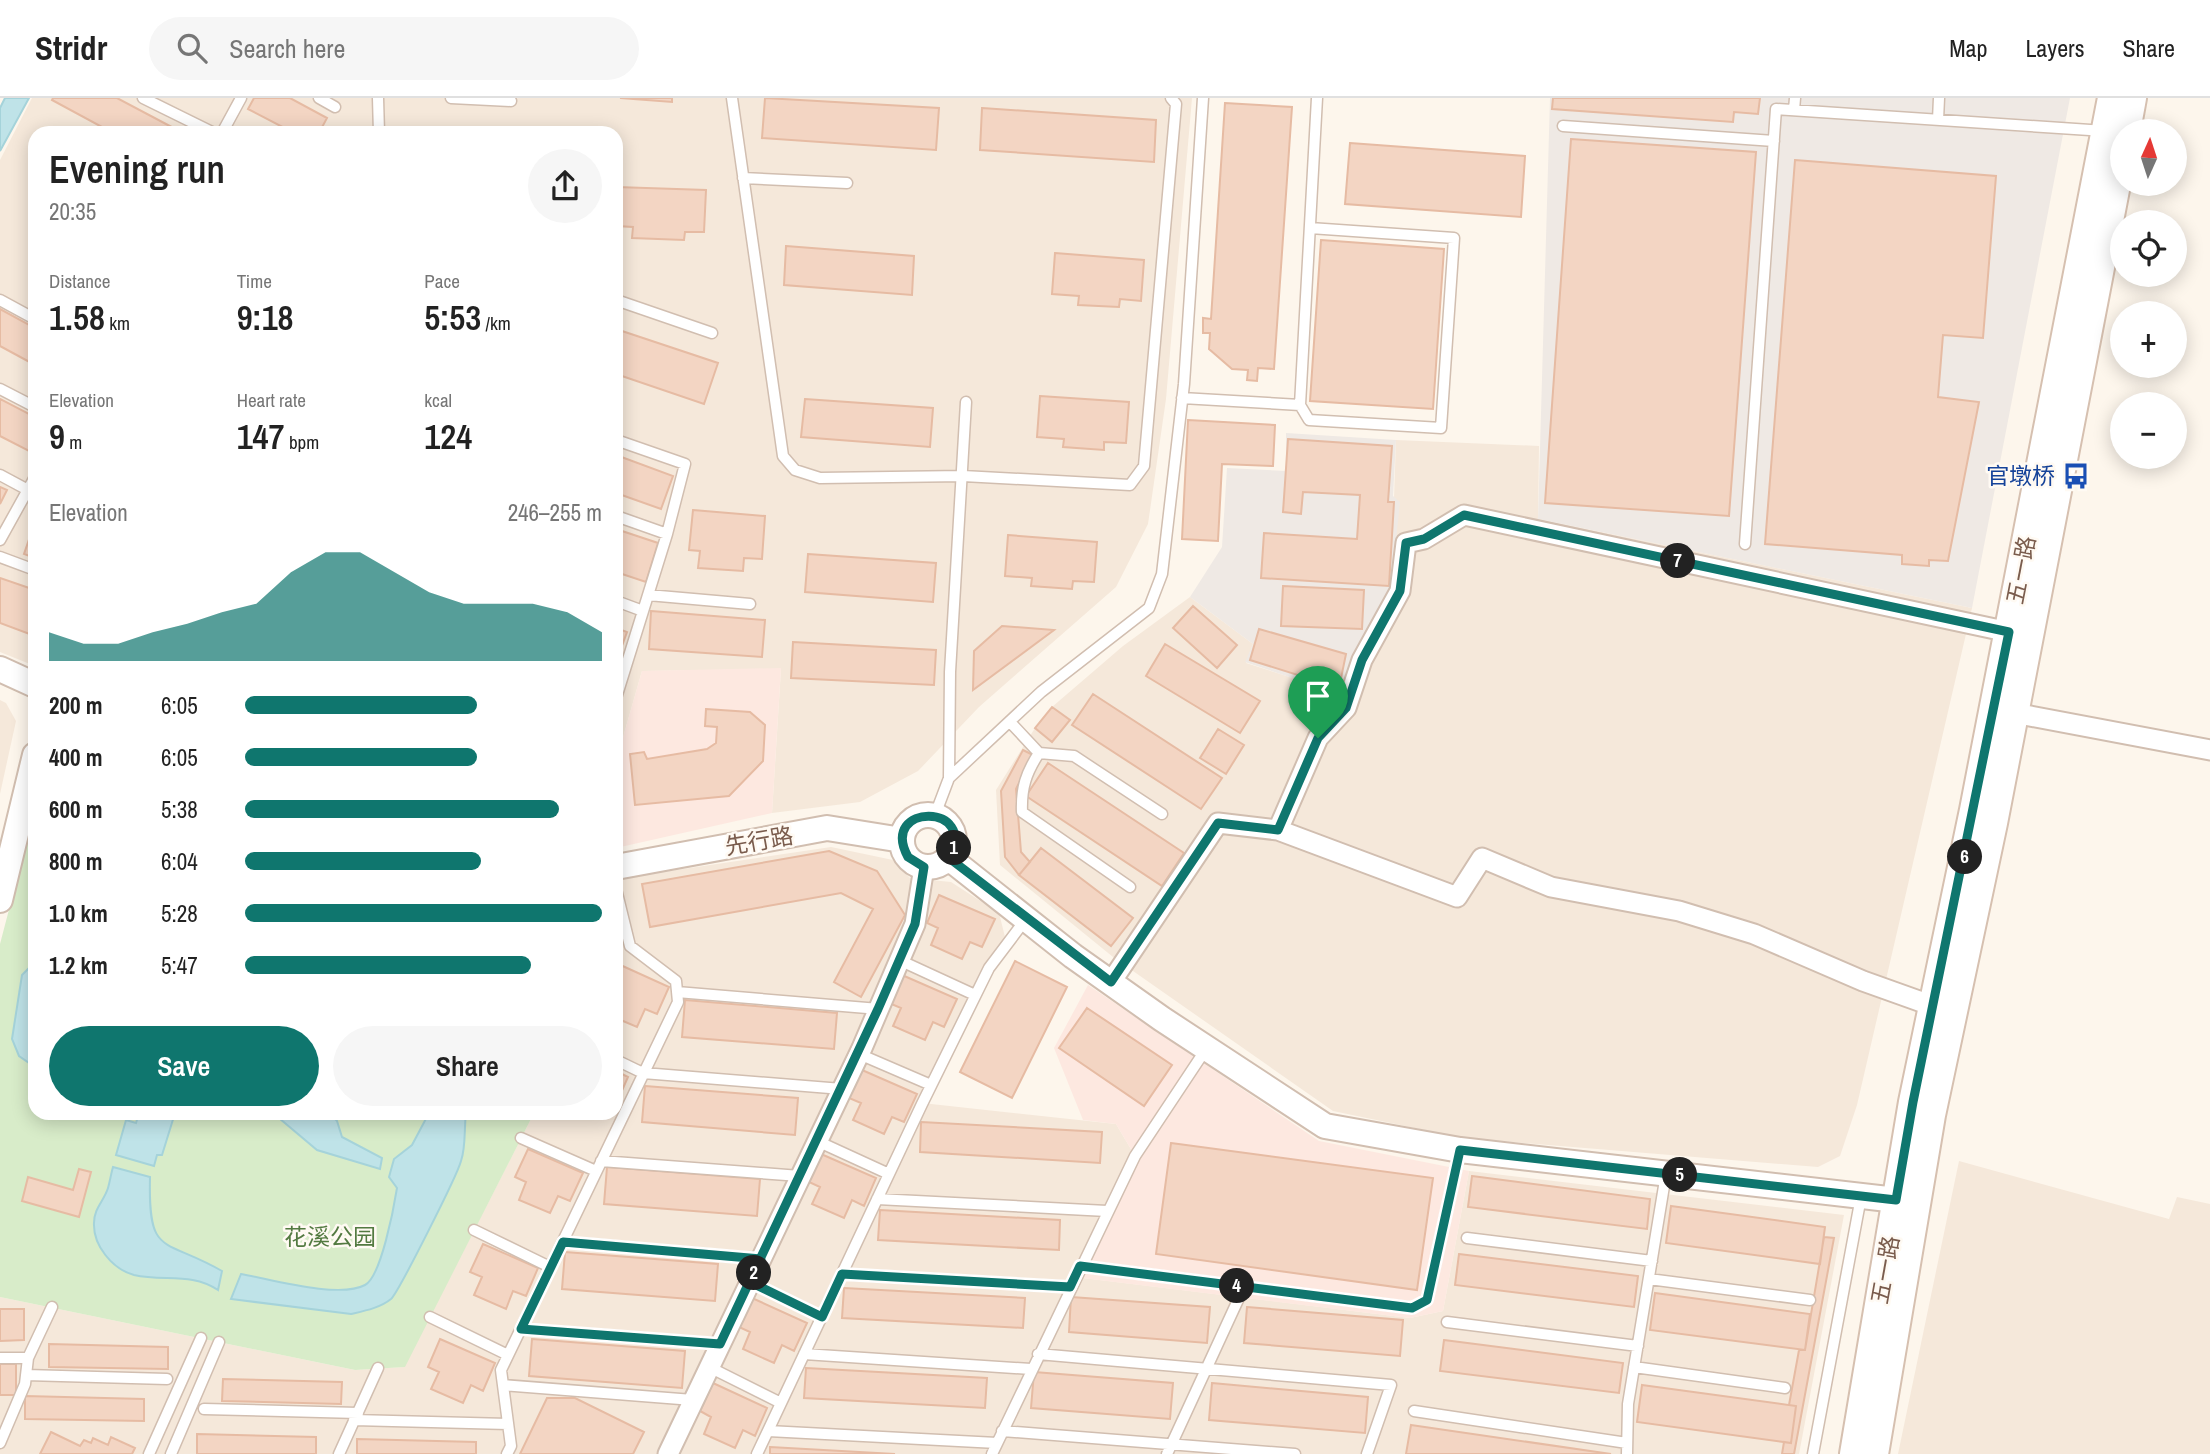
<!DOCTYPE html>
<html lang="en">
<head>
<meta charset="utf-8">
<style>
  :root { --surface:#fff; --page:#f6f6f6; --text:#222; --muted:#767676; --line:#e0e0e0; --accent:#0f766e }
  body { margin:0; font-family:"Archivo Narrow","Noto Sans SC",sans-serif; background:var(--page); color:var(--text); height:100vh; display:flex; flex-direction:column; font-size:26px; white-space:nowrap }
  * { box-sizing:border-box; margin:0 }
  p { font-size:23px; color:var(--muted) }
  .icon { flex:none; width:38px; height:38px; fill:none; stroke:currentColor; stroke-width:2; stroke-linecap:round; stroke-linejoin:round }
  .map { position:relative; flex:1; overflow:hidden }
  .details { position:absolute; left:28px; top:28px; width:595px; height:994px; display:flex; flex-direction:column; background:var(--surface); border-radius:21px; box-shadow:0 4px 18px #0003 }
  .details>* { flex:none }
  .needle { width:46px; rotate:3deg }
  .controls { position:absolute; left:2110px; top:21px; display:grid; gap:14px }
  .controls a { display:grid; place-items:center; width:77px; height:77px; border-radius:50%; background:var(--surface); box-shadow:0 4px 18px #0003; font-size:35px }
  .pin { position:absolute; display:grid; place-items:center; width:60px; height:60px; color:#fff; margin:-72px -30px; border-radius:50% 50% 50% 0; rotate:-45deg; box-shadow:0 0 7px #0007 }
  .pin .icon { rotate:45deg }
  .km { position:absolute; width:35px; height:35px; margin:-18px; border-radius:50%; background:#222; color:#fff; font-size:19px; line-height:35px; text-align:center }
  .round { display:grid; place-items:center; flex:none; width:74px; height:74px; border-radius:37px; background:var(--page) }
  .headline { display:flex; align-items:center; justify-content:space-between; height:119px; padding:0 21px }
  h1 { font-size:38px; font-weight:600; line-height:52px }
  .metrics { display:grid; grid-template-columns:repeat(3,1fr); gap:10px; height:119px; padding:7px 21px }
  .metrics div { display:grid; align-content:center }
  .metrics b { font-size:35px; font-weight:600 }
  .metrics small { font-size:19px; font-weight:400 }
  .metrics p { font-size:19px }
  .chart { height:196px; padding:14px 21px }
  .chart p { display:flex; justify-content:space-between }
  .chart svg { width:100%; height:126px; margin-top:7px; fill:var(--accent); opacity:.7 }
  .primary-button { display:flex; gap:14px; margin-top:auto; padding:14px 21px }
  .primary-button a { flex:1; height:80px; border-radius:42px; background:var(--accent); color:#fff; font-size:28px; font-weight:600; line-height:80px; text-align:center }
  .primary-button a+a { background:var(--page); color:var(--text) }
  ul { padding:0 21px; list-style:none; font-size:23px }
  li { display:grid; grid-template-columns:112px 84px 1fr; align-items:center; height:52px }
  li i { height:18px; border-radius:9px; background:var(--accent) }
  header { display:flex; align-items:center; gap:42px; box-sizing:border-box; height:98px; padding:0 35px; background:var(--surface); border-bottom:2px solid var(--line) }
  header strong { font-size:33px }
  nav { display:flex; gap:38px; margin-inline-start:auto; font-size:24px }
  .search { width:490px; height:63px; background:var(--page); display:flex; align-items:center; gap:18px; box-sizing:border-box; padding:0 24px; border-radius:38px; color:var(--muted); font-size:26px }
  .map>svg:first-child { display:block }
  .residential { fill:#f5e8da }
  .commercial { fill:#fde8e0 }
  .industrial { fill:#efe9e4 }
  .green { fill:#d8ecc9 }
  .water { fill:#bfe3e8; stroke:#a5d3da; stroke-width:2 }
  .building { fill:#f3d5c3; stroke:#e6bba3; stroke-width:2 }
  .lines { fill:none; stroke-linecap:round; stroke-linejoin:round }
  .service-casing { stroke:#d1beb0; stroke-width:13 }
  .minor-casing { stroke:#d1beb0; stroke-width:23 }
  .tertiary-casing { stroke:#d1beb0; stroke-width:28 }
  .secondary-casing { stroke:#d6c0b0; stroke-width:32 }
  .service { stroke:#fff; stroke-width:10 }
  .minor { stroke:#fff; stroke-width:19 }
  .tertiary { stroke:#fff; stroke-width:24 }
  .secondary { stroke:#fff; stroke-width:28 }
  .route-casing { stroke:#fff; stroke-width:14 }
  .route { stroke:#0f766e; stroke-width:9 }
  .labels { text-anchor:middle; stroke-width:5; stroke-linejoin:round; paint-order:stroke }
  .transit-label { font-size:23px; fill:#164399; stroke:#fffaf3; text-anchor:end }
  .street-label { font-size:23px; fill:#7a5c4d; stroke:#fffaf3 }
  .park-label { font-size:23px; fill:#537a41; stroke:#fffaf3 }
</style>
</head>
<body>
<header>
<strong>Stridr</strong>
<div class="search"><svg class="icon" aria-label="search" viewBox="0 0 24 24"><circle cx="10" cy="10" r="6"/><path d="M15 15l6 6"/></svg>Search here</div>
<nav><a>Map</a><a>Layers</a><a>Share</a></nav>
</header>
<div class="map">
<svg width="2210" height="1356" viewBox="0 0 2210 1356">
  <rect width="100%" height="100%" fill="#fdf6ec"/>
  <path class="residential" d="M32,0h1160l-26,301 -18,125 -32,63 -137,120 -61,64 -58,31 -88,11 9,-144 -139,2 -26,91v-629h-581v533l-35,-14v-492z
    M1396,342l143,6 -1,73 434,89 -115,497 -17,51 -22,11 -355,-29 -130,-27 -220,-154 -113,-92 -4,-75 39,-62 17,-21 71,-61 67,-49 63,47 -7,19 94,30 12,-35 39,-70z
    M0,602l6,3 10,18 -16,73z
    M831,749l62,13 17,18 41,4 48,31 6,24 -83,166 194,21 19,32 -60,121 335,41 33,-7 26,-140 375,44 -45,239h-1799v-157l355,73 49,-3 130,-254h82v-234z
    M1959,1063l210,58 8,-22 33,7v250h-312z"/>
  <path class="commercial" d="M781,570l-9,145 -156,35v-86l26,-91z
    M1088,887l231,156 150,30 -26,140 -33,7 -336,-41 61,-121 -19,-32 -33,-4 -29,-72z"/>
  <path class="industrial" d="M1550,0h520l-98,510 -434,-89z
    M1286,335l110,7 -3,56 7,6 -9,86 -39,70 -12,36 -95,-32 8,-18 -63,-47 32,-50 5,-79 59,3z"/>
  <path class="green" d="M34,716l1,299h499l-129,254 -50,3 -355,-73v-353z"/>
  <path class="water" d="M5,0h24l-29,53v-43z
    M35,864c0,16 -10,41 0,55v50l-16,-11 -7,-17 10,-64z
    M139,1015h36l-13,42h-5l-3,11 -38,-11 10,-35 10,3z
    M273,1015h57l7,8 5,16 40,21 -2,11 -63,-19z
    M429,1015h37c-2,15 0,34 -5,48 -4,15 -63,132 -70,138 -11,9 -27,12 -40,15l-120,-15 10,-25c29,5 98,25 124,11 16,-8 29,-78 32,-97l-8,-11 5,-18 18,-14z
    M113,1069l37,10c-2,81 13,60 72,94l-4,19c-27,-18 -54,-8 -84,-15 -22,-6 -41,-30 -40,-52 0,-15 10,-22 14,-35 2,-7 3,-14 5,-21z"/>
  <path class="building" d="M53,0h64l66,35h-70l-61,-33z
    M254,0h36l37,20 -8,15h-25l-46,-24z
    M620,0h52v4z
    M765,0l174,10 -3,42 -174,-12z
    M1553,0h207l-2,16 -24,-2 -1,10 -181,-13z
    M1225,5l67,4 -18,262 -16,-1 -1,13 -10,-1 1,-10 -16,-1 -23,-20 1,-16h-7v-15l8,1z
    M982,10l174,12 -2,42 -174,-12z
    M1571,41l185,13 -27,364 -184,-13z
    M1350,45l175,13 -4,61 -176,-13z
    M1795,62l201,16 -13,162 -40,-3 -5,62 41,5 -31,159 -19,-1v6l-27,-2v-9l-137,-11z
    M616,89l90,3 -2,42h-19l-1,8 -52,-2 1,-11 -17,-1z
    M1321,142l123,9 -11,160 -123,-8z
    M786,148l128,10 -2,39 -128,-10z
    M1055,155l89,7 -3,41 -21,-2 -1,8 -41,-2 1,-9 -27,-2z
    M0,211l35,19v37l-35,-19z
    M616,231l102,34 -14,41 -88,-30z
    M1040,298l89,6 -3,41 -22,-1v8l-41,-3 1,-8 -27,-2z
    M0,301l35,18v22l-6,12 -29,-15z
    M805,301l128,9 -3,39 -129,-10z
    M1188,322l87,5 -2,41 -51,-2 -4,77 -36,-2z
    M1288,341l104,7 -4,56h6l-5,84 -128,-8 3,-45 93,6 3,-44 -57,-3 -2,22 -18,-2z
    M616,357l57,21 -12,33 -45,-16z
    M0,389l7,3 -7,14z
    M693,412l72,6 -3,43 -18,-1 -1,13 -45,-3 2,-17 -11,-1z
    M35,424v36l-11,-4z
    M616,431l42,14 -12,39 -30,-10z
    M1008,437l89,7 -3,40 -21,-1 -1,8 -41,-3 1,-8 -27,-2z
    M808,456l128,9 -3,39 -128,-10z
    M0,480l35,12v46l-35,-13z
    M1283,488l81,4 -2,39 -81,-3z
    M1193,508l44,39 -20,23 -44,-40z
    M651,513l114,9 -3,37 -113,-8z
    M1002,528l52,4 -81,60 1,-39z
    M616,530l11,4 -11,30z
    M1259,531l87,25 -7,34 -89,-28z
    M793,544l143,8 -2,35 -143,-7z
    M1165,546l95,57 -20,32 -94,-57z
    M1093,596l129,84 -21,31 -129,-84z
    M1052,609l18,13 -18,22 -17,-14z
    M706,611l44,3 15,13 -2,36 -34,35 -94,9 -5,-51 14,-2 3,7 60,-10 9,-6 1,-16 -12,-1z
    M1218,631l26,16 -18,29 -26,-16z
    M1023,652l10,5 -17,34 5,63 9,10 -11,13 -14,-18 -4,-66z
    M1048,665l136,90 -22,33 -136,-90z
    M1041,750l92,70 -22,28 -92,-71z
    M829,753l48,20 28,44 -44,82 -27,-15 39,-73 -32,-16 -191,34 -8,-43z
    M939,797l56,24 -13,28 -12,-5 -8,17 -31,-14 7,-17 -11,-5z
    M1015,863l52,26 -55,111 -52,-26z
    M616,865l53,24 -12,27 -12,-5 -8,18 -21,-9z
    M902,877l55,24 -13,28 -11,-5 -8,18 -32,-14 8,-18 -12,-5z
    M685,902l152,13 -3,36 -152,-12z
    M1087,910l85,57 -28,41 -85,-58z
    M862,972l55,24 -13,28 -12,-5 -8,17 -31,-14 8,-17 -12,-5z
    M616,973l12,6 -12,27z
    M645,988l153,12 -3,37 -153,-13z
    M921,1024l181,10 -2,31 -180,-11z
    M1171,1045l262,35 -16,112 -261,-36z
    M528,1051l55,24 -13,28 -12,-5 -8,17 -31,-13 7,-18 -11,-5z
    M821,1056l55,24 -12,28 -12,-6 -8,18 -32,-14 8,-17 -11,-5z
    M607,1069l153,12 -3,37 -153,-12z
    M79,1071l12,3 -12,45 -57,-16 6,-24 45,13z
    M1472,1078l178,23 -3,30 -179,-22z
    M1671,1108l154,21 -5,37 -154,-21z
    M880,1112l180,10 -1,30 -181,-10z
    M1824,1139l10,1 -40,216h-12l2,-12 7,1 5,-37 -7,-1 10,-55h6z
    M483,1146l55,24 -12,28 -13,-5 -7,18 -32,-14 8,-18 -12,-5z
    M565,1154l153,12 -3,37 -153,-12z
    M1459,1156l179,22 -4,31 -179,-22z
    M844,1190l181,10 -2,30 -181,-10z
    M1655,1195l155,21 -5,36 -155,-20z
    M1071,1199l139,10 -3,36 -138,-11z
    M752,1200l55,25 -13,28 -12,-6 -8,18 -31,-14 7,-17 -11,-5z
    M1247,1209l156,13 -3,36 -156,-13z
    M0,1211h24v31l-24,1z
    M440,1241l55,24 -12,28 -12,-6 -8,18 -32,-14 8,-17 -11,-5z
    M532,1241l153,12 -3,37 -153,-12z
    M1444,1242l179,23 -4,30 -179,-22z
    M49,1246l119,3v22l-119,-2z
    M0,1266h16v31h-16z
    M806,1270l181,10 -2,30 -181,-10z
    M1034,1274l139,11 -3,36 -139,-11z
    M223,1281l119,3 -1,22 -119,-3z
    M713,1285l54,25 -12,28 -12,-6 -8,18 -31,-14 7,-17 -11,-6z
    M1212,1285l156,14 -3,36 -156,-13z
    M1642,1287l154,21 -5,37 -154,-21z
    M25,1298l119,3v22l-119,-2z
    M547,1300h28l69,34 -11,22h-113z
    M1411,1327l200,29h-205z
    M51,1334l29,14 4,-6 7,3 2,-5 15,7 3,-8 24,11 -3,6h-92z
    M197,1336l119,3v17h-119z
    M357,1341l119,3v12h-119z
    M770,1349l125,7h-125z"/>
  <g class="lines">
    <g class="service-casing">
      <path id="service" d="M143,0l71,35
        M319,0l16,9
        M378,0l1,35
        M451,0l60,3
        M732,0l51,358 12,14 25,8 143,-2 167,9 14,-19 32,-362 -5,-6
        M1794,12l1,-12
        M1938,22l1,-22
        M1563,28l211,15
        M222,35l19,-35
        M743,80l104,5
        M1310,130l144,10 -13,190 -132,-8 -9,-15 17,-307
        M0,202l35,19
        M616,202l96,33
        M0,291l35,18
        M1182,300l118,7
        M616,342l69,24 -18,70
        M0,377l28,15
        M616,418l51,18 -51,164
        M0,442l35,-63
        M1745,446l31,-435 329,22
        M0,459l35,13
        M648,497l102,9
        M616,503l27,10
        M1010,624l29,31
        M949,680l1,-106 16,-270
        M935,717l14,-37 92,-86 108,-84 13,-34 22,-190 19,-286
        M1130,789l-108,-75c-1,-24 4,-39 17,-59l35,3 88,58
        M899,862l76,35
        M677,894l202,17
        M859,956l72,31
        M616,962l27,13 199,16
        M521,1040l75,33
        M817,1043l72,33
        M601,1063l199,15
        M877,1101l230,12
        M474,1132l76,37
        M1467,1140l185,23
        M563,1144l198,17
        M1080,1168l332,42 15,-8 33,-150
        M842,1176l228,13
        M1649,1181l161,21
        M750,1184l72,35
        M430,1219l78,38
        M1447,1224l191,24
        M521,1231l199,15
        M804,1256l227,15
        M1038,1256l353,31 -24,69
        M0,1260h28
        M709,1269l72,36
        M1634,1269l151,21
        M26,1277l141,4
        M503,1287l190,15
        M204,1311l154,4
        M1414,1313l213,32
        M354,1322l154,4
        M768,1333l229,12
        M1002,1333l293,23
        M0,1345l25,-59 3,-26 24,-51
        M149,1356l52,-116
        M171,1356l48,-112
        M339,1356l39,-86
        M507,1356l4,-8 -10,-76 177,-368 -2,-21 -46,-35 -14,-57
        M757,1356l165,-350 67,-136 37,-49
        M992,1356l143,-298 71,-107
        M1167,1356l77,-167
        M1627,1356l1,-50 38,-230
        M1813,1356l48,-257"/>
    </g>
    <g class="minor-casing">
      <path id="minor" d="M2014,615l196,37
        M1278,732l40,-92 28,-30 16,-48 38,-69 6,-48 18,-4 40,-24 545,117
        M1111,884l107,-159 60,7 179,67 25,-39 69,29 128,24 75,23 109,47 70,25
        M668,1356l194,-406 53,-124 9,-57"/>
    </g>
    <g class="tertiary-casing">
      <path id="tertiary" d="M0,571l35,16
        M902 743a26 26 0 1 1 52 0a26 26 0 1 1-52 0Z
        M949,760l124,98 89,63 163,107 135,24 454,52
        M616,769l211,-39 75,12
        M0,802l35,-145"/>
    </g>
    <g class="secondary-casing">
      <path id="secondary" d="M2126,33l6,-33
        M1854,1356l59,-352 61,-292 138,-712
        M1874,1356l57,-339 62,-292 130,-675"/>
    </g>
    <use href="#service" class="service"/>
    <use href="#minor" class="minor"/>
    <use href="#tertiary" class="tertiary"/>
    <use href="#secondary" class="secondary"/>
  </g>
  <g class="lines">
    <g class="route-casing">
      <path id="route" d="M1318,640l-40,92 -60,-7 -107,159 -162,-124c31,-55 -71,-56 -41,-1l16,10 -9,57 -37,85 -158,335 -199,-15 42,-87 198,17 -11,23 72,35 20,-43 228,13 10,-21 332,42 15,-8 33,-150 436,50 17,-98 96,-470 -545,-117 -40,24 -18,4 -6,48 -38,69 -16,48 -28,30"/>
    </g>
    <use href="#route" class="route"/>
  </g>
  <defs>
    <g id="bus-bare" transform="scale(2.1)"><path d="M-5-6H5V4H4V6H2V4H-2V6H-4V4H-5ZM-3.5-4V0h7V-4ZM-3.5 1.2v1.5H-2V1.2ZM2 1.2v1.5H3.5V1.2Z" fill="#1a4fb4" stroke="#fffaf3" stroke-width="2.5" paint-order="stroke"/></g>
  </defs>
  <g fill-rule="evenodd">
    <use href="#bus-bare" x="2076" y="378"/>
  </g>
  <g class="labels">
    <g class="transit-label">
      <text x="2055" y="386">官墩桥</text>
    </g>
    <g class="street-label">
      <text transform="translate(2021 472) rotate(-79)" y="8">五一路</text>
      <text transform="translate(759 743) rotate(-10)" y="8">先行路</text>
      <text transform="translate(1885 1172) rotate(-80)" y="8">五一路</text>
    </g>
    <g class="park-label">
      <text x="330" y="1147">花溪公园</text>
    </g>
  </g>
</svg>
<div class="controls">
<a><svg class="needle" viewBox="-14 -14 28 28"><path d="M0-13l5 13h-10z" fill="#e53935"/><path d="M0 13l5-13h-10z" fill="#767676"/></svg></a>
<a><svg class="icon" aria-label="locate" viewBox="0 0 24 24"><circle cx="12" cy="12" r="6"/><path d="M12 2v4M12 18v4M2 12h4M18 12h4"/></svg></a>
<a>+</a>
<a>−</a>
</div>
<div class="pin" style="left:1318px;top:640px;background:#1e9e55"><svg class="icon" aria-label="arrive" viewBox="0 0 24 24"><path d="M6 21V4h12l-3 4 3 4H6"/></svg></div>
<b class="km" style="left:954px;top:750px">1</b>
<b class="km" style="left:754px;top:1175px">2</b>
<b class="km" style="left:1237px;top:1188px">4</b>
<b class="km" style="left:1680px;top:1077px">5</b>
<b class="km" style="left:1965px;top:759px">6</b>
<b class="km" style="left:1678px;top:463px">7</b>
<section class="details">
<div class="headline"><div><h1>Evening run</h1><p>20:35</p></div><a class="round"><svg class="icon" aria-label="share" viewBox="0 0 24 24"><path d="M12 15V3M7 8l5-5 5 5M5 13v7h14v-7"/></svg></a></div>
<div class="metrics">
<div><p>Distance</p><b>1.58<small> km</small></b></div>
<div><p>Time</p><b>9:18</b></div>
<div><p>Pace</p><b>5:53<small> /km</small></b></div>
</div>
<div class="metrics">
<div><p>Elevation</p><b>9<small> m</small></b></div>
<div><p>Heart rate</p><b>147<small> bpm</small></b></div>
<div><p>kcal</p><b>124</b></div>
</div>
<div class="chart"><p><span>Elevation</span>246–255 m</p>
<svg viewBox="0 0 160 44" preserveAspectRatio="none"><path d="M0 44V34L10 38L20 38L30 34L40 31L50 27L60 24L70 13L80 6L90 6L100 13L110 20L120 24L130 24L140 24L150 27L160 34V44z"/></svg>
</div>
<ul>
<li><b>200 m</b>6:05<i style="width:65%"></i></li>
<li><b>400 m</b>6:05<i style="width:65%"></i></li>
<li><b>600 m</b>5:38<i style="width:88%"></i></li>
<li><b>800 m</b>6:04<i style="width:66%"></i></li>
<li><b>1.0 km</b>5:28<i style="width:100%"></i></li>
<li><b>1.2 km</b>5:47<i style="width:80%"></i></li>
</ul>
<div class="primary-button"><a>Save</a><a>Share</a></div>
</section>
</div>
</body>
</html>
